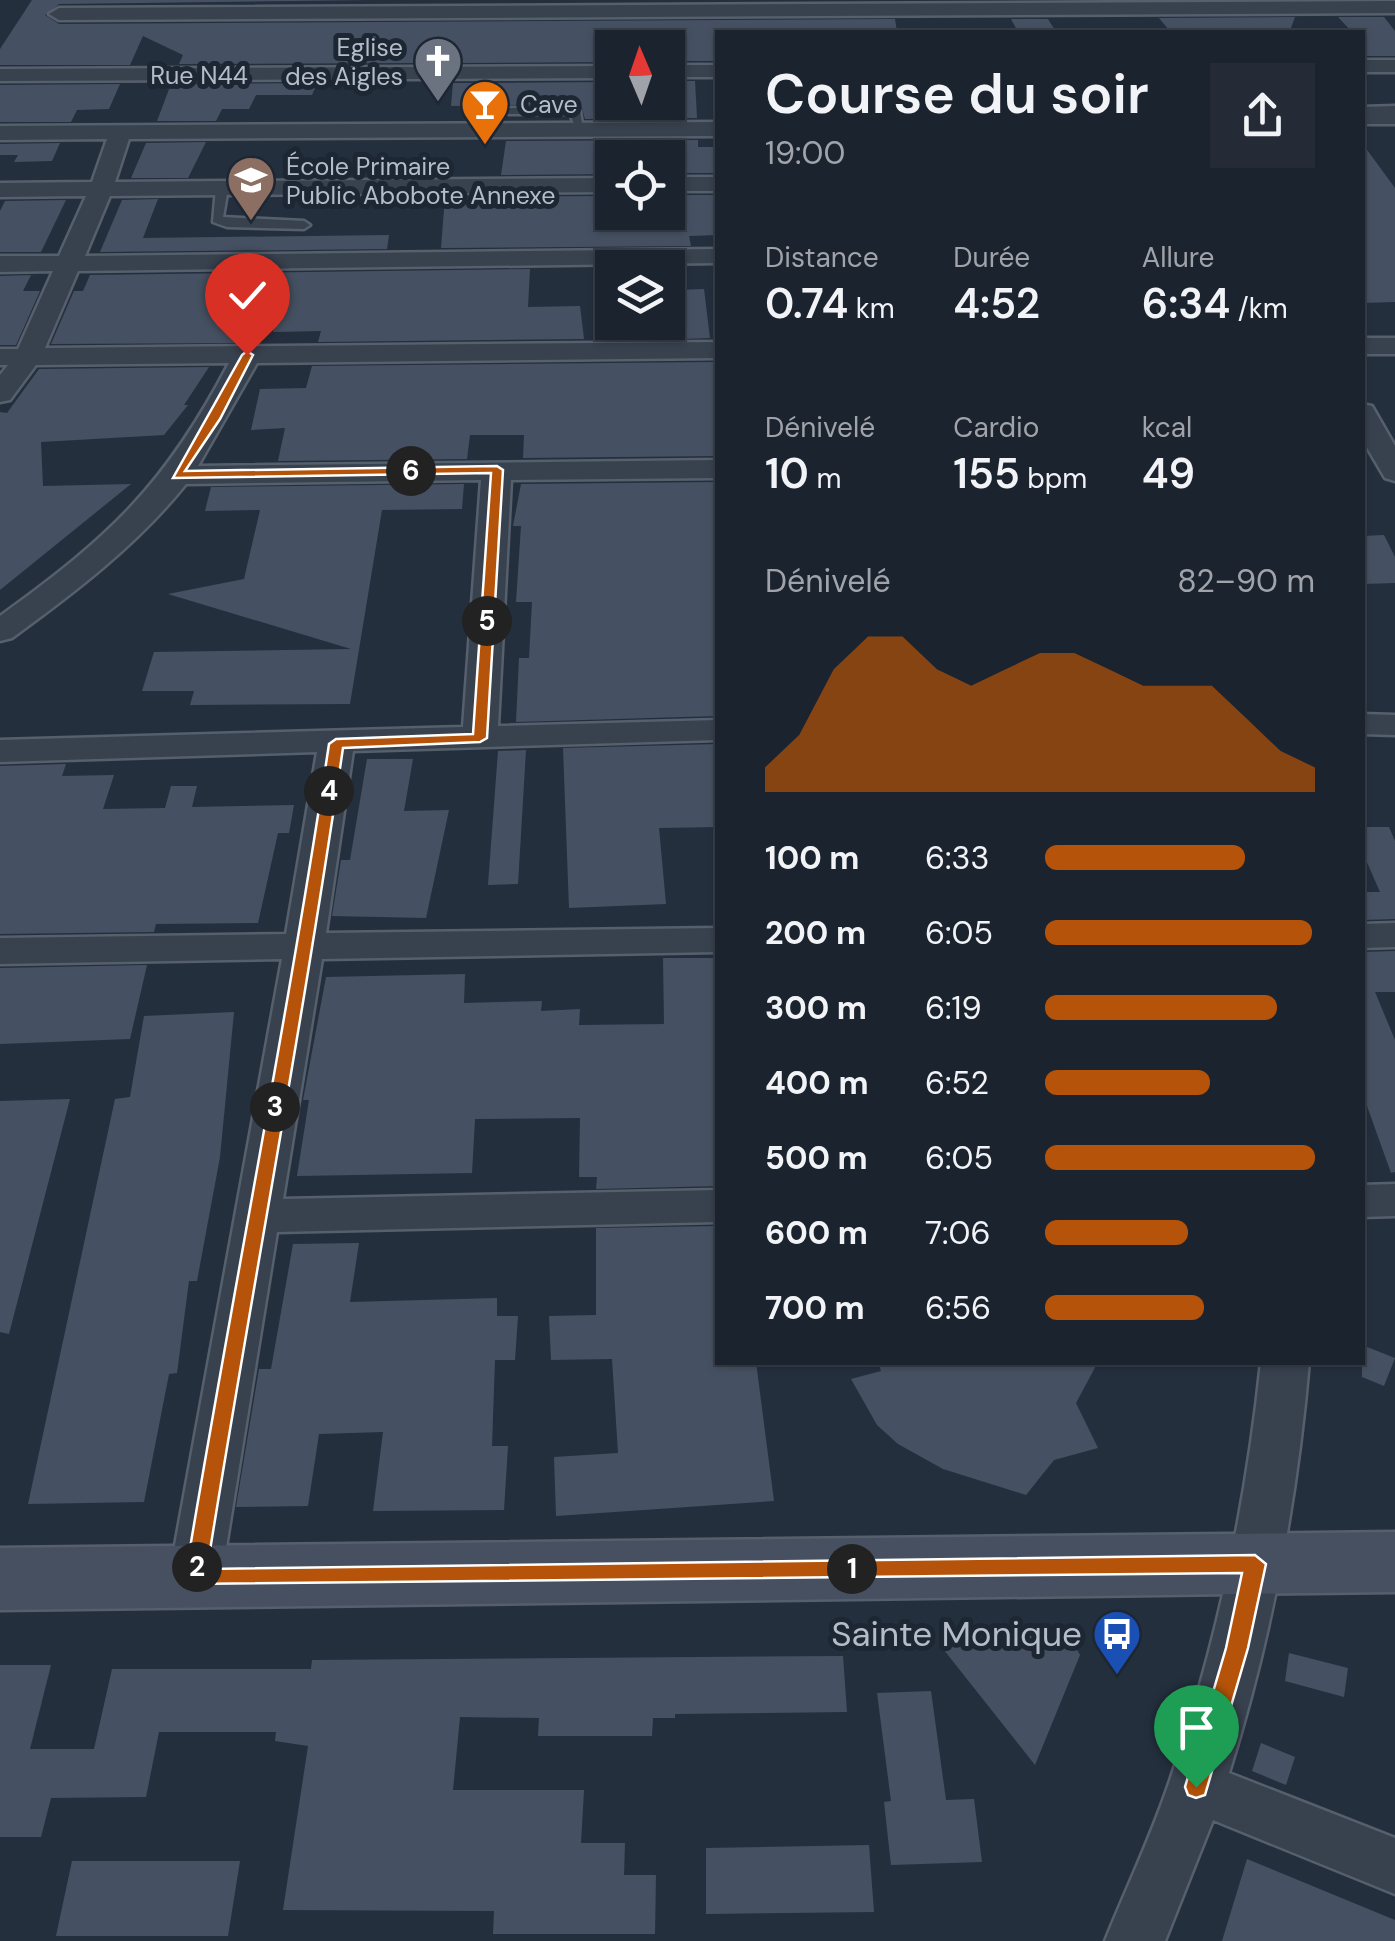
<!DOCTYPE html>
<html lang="fr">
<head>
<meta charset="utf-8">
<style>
  :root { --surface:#1b232e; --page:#242b36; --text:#f1f3f6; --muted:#a0a4aa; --line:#39404a; --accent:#b45309 }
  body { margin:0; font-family:"DM Sans",sans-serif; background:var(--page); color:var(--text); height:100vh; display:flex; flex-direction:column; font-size:38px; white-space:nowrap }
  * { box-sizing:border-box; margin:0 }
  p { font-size:32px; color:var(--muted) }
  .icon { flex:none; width:55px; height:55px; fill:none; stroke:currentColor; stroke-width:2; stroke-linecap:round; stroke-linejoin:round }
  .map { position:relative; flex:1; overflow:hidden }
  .sheet { position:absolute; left:715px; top:30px; width:650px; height:1335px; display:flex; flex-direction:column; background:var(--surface); border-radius:0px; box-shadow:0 2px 8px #0004,0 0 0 2px var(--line) }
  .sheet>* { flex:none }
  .needle { width:65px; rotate:358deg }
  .fabs { position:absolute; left:595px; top:30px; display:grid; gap:20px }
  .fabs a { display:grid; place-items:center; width:90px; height:90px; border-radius:0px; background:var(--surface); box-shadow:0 2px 8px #0004,0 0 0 2px var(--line); font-size:50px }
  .pin { position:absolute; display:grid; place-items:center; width:85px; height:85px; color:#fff; margin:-102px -42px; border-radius:50% 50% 50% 0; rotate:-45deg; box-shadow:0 0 10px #0007 }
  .pin .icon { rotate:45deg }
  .km { position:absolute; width:50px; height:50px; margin:-25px; border-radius:50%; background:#222; color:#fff; font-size:28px; line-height:50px; text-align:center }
  .round { display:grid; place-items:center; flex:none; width:105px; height:105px; border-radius:0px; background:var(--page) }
  .head { display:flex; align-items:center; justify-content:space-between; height:170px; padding:0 50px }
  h1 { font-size:55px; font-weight:600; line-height:75px }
  .stats { display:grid; grid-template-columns:repeat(3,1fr); gap:15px; height:170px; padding:10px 50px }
  .stats div { display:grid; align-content:center }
  .stats b { font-size:42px; font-weight:600 }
  .stats small { font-size:28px; font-weight:400 }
  .stats p { font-size:28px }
  .chart { height:280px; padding:20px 50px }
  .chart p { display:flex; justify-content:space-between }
  .chart svg { width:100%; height:180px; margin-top:10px; fill:var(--accent); opacity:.7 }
  ul { padding:0 50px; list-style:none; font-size:32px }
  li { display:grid; grid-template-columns:160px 120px 1fr; align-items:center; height:75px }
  li i { height:25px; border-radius:12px; background:var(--accent) }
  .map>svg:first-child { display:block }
  .building { fill:#455162 }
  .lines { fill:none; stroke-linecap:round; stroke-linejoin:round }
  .lane-casing { stroke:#565f6c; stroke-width:5 }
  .street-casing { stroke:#565f6c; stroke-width:5 }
  .secondary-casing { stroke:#565f6c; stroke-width:5 }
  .lane { fill:#38414e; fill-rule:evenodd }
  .street { fill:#38414e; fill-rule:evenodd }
  .secondary { fill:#465061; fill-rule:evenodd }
  .route { fill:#b45309; stroke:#fff; stroke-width:2.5 }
  .labels { text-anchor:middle; stroke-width:10; stroke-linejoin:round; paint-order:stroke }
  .far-poi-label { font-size:25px; fill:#b4bcc9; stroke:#1d2633; text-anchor:start }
  .far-street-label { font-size:25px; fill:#b4bcc9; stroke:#1d2633 }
  .near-poi-label { font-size:35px; fill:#b4bcc9; stroke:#1d2633; text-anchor:end }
</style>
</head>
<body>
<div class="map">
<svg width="1395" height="1941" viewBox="0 0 1395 1941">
  <rect width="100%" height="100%" fill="#242f3e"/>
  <path class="building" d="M32,0h338l-311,4 -14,11 14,9 836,-5 2,13h-179v29h-50v-13h-56v14l-158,1 2,-18 -32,-4 -4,22 -241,1 4,-9 -40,-19 -13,29h-130v-16z
    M1295,17l-4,11 -88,4 -34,-2 -10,-12z
    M1338,17h46l11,14v25h-33v-24h-10z
    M1011,19h37l8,13h-38z
    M668,81h27l2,37 -112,1 -3,-11 -7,-4 -124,2 2,-23 159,-1v20h56z
    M317,83l-5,12h-56l-7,14h-27l-6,12h-59l14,-37z
    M120,84l-11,25 -32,1 -6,12h-71v-37z
    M698,140v7h20v26h-50v-15h-56v16l-111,1 5,-34z
    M206,142l-18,36h-57l15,-35z
    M60,143l-8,18 -38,1 4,-7h-18v-11z
    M1362,143l33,45v114l-33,1z
    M668,195h50v40l-29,1 2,10 -250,2 4,-51 167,-1v16h56z
    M158,199l-15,39 246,-3 -2,14 -287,3 22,-52z
    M66,200l-25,52h-41v-41l5,-10z
    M530,269l-2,38 52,-1 4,33 -266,3 3,-11 -48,1 10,-46 -45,57 -187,1 23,-53h9l7,-16z
    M31,275l-8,16h17l-24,54h-16v-69z
    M704,289l6,49 -28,1 -6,-49z
    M713,362l5,2v92l-195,2 1,-23h-54l-3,24 -189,2 7,-33 -34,2 9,-41 46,-1 6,-22z
    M209,367l-25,38h4l-24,30 -123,7 2,44 88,-2 -131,106v-178l7,1 32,-44z
    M718,482v234l-202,6 3,-64h10l3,-56h-16l5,-76h-8l8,-42z
    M464,484l-2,25 -80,1 -32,194 -160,1 4,-14h-52l12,-39 197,-3 -183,-55 76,-15 16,-69 -55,1 6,-24z
    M1384,535l11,22v26l-33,1v-48z
    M718,744v83l-59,1 7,76 -97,4 -6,-160z
    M526,750l-8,134 -30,1 10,-134z
    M367,759h46l-9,52 45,-1 -23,108 -94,-2 9,-56h9z
    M66,764l-4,12 52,-1 -11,34 62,-1 6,-22h26l-5,21 102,-2 -5,28h-11l-20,90 -102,1 -2,8 -154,2v-168z
    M1362,827h27l6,14v78l-33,1v-28h18l-18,-41z
    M1395,951v41h-20l20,48v132l-4,1 -29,-81v-140z
    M663,958h55v228l-122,3 1,-12h-18l1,-59 -105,1 -3,54 -175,3 12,-76h-6l23,-123 139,-3 -1,29 78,-2 -1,10 39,-2 -1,16 85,-1z
    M147,965l-17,74 -130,5v-76z
    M234,1012l-14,145 -23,124h-8l-12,92 -8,1 -25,128 -116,2 87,-405 15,-2 14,-81z
    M70,1099l-61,235 -9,-2v-231z
    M718,1226v136h38l18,139 -218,15 -2,-59 64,-4 -6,-94 -61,1 -2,-44 47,-1v-87z
    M359,1243l-9,59 147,-4v18h21l-3,44h-20l-3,86h16l-4,64 -131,1 10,-79 -64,2 -11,72 -72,1 23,-138h12l22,-125z
    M1362,1345l33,13 -11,28 -22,-9z
    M878,1362h220l-22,41 22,45 -44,12 -28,35 -83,-26 -45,-25 -21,-19 -26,-46 30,-8z
    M1031,1634l40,5 9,16 -45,110 -95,-120z
    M1289,1653l59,15 -4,29 -59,-16z
    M843,1656l4,56 -172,2v4h-22l-1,18h-114l1,-18 -79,-1 -7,73h131l-3,53h44l-1,32h32l-1,59h-162l1,-23 -211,-1 25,-164 -33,-5 1,-9h-117l-13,65 -95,1 -10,39h-41v-172h51l-21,84h64l18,-80h199l1,-9z
    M931,1691l15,109 28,-1 8,63 -91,3 -7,-63 7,-1 -14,-108z
    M1261,1743l34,14 -9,28 -34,-14z
    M869,1845l5,67 -168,2v-66z
    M1247,1859l148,61v21h-173z
    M72,1861h168l-12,75h-172z"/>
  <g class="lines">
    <g class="lane-casing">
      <path id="lane" d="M1395,106v6l-33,1v-6z
        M575,108l5,3 2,13h-8l-4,-10h-61l-5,-3 5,-3z
        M222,184l6,4 -5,29 81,4 6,4 -6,4 -77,-2 -14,-5 3,-34z"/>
    </g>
    <g class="street-casing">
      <path id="street" d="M1395,1v12l-1336,7 -10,-6 10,-6z
        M1362,60h33v12h-33z
        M668,65h50v12h-50z
        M612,66v12l-612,3v-12z
        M1362,110h33v14h-33z
        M718,122v14l-589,3 -14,43 497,-4v14l-502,4 -25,60 633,-7v14l-640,8 -33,77 673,-6v16l-461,5 -59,103 520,-6v18l-207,2 -13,246 220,-6v20l-365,11 -27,182 392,-5v24l-396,7 -39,240 435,-9v32l-441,10 -56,346 -7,16 -19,6 -19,-6 -7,-16 113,-619 -282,5v-26l286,-4 31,-182 -317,10v-22l463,-13 18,-247 -295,4c-49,61 -111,108 -174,154l-12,3v-25c110,-79 166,-132 229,-253l-193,2 -26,35 -10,2v-27l8,-10h-8v-16h18l35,-78 -53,1v-16h59l27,-60 -86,1v-14l92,-1 15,-43 -107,1v-14z
        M668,177h50v14h-50z
        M1362,338h33v16h-33z
        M1362,404l10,2 23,40v35l-10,-3 -23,-39z
        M1362,714l33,1v20l-33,-1z
        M1395,923v24l-33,1v-24z
        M1395,1184v32l-33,1v-32z
        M1261,1362h48c-12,140 -38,277 -80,411l166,65v56l-182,-74 -48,121h-60c21,-52 45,-102 63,-155 48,-137 78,-280 93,-424z"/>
    </g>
    <g class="secondary-casing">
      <path id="secondary" d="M1395,1532v60l-1395,18v-62z"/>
    </g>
    <use href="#lane" class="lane"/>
    <use href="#street" class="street"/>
    <use href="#secondary" class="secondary"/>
  </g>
  <path class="route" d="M247,351l6,4 -33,64 -35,52 312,-5 6,4 -16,268 -7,4 -137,6c-40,274 -92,547 -136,821l1048,-14 11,9 -18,84 -43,147 -9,3 -8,-3 -3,-8 41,-139 16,-75 -1054,11 -3,-6c46,-278 102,-555 144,-834l7,-5 137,-5 18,-261 -318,5 69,-123z"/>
  <defs>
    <g id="church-pin" transform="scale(2.5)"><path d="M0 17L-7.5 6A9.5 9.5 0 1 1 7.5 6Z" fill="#6b7280" stroke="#1d2633"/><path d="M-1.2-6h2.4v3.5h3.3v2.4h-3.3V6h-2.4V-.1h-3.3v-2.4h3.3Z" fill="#fff"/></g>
    <g id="bar-pin" transform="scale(2.5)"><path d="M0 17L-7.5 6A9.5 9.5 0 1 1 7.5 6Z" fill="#e8710a" stroke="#1d2633"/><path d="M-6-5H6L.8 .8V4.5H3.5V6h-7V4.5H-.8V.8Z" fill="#fff"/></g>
    <g id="school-pin" transform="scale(2.5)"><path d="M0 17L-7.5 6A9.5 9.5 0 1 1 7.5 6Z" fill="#8d6e63" stroke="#1d2633"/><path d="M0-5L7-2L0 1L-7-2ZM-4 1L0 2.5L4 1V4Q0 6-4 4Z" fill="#fff"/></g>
    <g id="bus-pin" transform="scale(2.5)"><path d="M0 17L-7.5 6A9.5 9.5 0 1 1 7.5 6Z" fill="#1a4fb4" stroke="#1d2633"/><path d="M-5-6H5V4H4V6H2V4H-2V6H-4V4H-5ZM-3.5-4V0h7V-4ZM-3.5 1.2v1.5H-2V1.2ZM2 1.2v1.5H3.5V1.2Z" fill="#fff"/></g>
  </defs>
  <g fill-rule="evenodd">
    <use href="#church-pin" x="438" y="61"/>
    <use href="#bar-pin" x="485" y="104"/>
    <use href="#school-pin" x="251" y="180"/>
    <use href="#bus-pin" x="1117" y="1634"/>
  </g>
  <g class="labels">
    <g class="far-poi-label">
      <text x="403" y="56" text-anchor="end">Eglise<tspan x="403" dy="29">des Aigles</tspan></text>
      <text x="520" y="113">Cave</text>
      <text x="286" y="175">École Primaire<tspan x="286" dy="29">Public Abobote Annexe</tspan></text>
    </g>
    <g class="far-street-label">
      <text x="199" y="84">Rue N44</text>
    </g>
    <g class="near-poi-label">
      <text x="1082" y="1646">Sainte Monique</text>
    </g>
  </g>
</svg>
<div class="fabs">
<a><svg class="needle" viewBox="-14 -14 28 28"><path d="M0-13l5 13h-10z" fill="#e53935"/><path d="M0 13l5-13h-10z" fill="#a0a4aa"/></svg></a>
<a><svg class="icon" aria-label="locate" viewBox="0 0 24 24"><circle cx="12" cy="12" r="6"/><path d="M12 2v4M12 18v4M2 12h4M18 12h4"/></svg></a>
<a><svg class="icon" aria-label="layers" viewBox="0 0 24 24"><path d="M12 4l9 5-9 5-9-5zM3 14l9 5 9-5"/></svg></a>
</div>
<div class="pin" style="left:1196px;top:1787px;background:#1e9e55"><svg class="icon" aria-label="arrive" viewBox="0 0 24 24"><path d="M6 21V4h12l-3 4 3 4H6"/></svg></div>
<div class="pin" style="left:247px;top:355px;background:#d93025"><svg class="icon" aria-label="check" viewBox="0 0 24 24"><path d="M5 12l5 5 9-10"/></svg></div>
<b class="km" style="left:852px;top:1569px">1</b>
<b class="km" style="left:197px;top:1567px">2</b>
<b class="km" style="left:275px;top:1107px">3</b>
<b class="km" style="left:329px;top:791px">4</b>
<b class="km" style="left:487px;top:621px">5</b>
<b class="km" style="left:411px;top:471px">6</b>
<section class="sheet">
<div class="head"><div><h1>Course du soir</h1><p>19:00</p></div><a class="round"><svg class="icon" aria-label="share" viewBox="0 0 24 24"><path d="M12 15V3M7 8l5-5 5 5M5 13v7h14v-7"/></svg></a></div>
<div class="stats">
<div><p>Distance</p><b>0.74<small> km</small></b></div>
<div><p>Durée</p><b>4:52</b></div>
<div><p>Allure</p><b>6:34<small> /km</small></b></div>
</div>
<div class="stats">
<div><p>Dénivelé</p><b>10<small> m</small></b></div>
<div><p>Cardio</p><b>155<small> bpm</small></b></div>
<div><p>kcal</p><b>49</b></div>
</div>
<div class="chart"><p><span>Dénivelé</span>82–90 m</p>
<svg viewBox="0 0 160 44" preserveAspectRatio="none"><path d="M0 44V38L10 30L20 14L30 6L40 6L50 14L60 18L70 14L80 10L90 10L100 14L110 18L120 18L130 18L140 26L150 34L160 38V44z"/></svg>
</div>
<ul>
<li><b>100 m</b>6:33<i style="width:74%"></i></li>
<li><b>200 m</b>6:05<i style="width:99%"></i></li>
<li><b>300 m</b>6:19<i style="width:86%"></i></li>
<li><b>400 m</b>6:52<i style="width:61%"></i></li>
<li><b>500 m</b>6:05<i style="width:100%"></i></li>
<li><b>600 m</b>7:06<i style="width:53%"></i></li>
<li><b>700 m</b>6:56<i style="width:59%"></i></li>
</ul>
</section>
</div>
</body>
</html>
